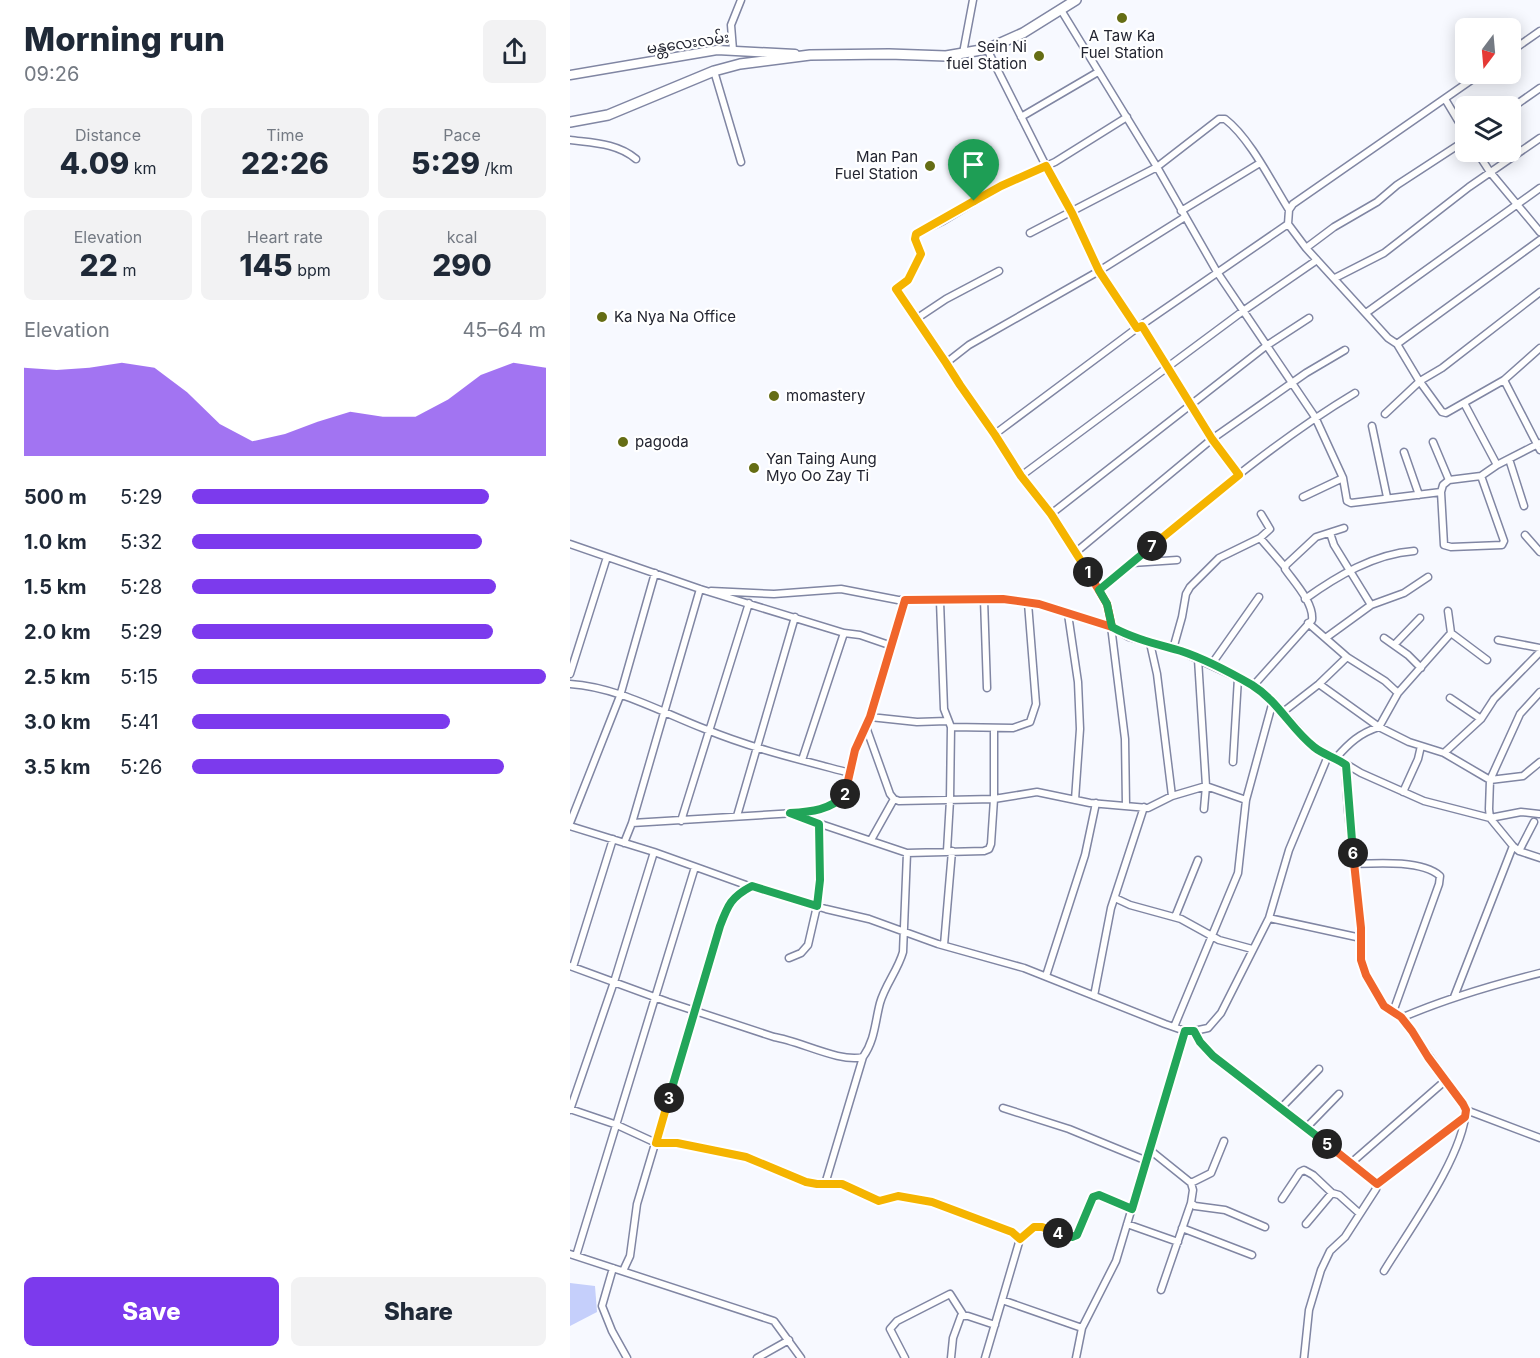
<!DOCTYPE html>
<html lang="en">
<head>
<meta charset="utf-8">
<style>
  :root { --surface:#fff; --page:#f2f2f3; --text:#1f2937; --muted:#747a83; --accent:#7c3aed }
  body { margin:0; font-family:Inter,"Noto Sans Myanmar",sans-serif; background:var(--page); color:var(--text); height:100vh; display:flex; flex-direction:column; font-size:22px; white-space:nowrap }
  * { box-sizing:border-box; margin:0 }
  p { font-size:20px; color:var(--muted) }
  .icon { flex:none; width:33px; height:33px; fill:none; stroke:currentColor; stroke-width:2; stroke-linecap:round; stroke-linejoin:round }
  .map { position:relative; flex:1; overflow:hidden }
  .panel { display:flex; flex-direction:column; background:var(--surface); width:570px }
  .panel>* { flex:none }
  .needle { width:39px; rotate:196deg }
  .controls { position:absolute; left:885px; top:18px; display:grid; gap:12px }
  .controls a { display:grid; place-items:center; width:66px; height:66px; border-radius:9px; background:var(--surface); box-shadow:0 3px 15px #0003; font-size:30px }
  .pin { position:absolute; display:grid; place-items:center; width:51px; height:51px; color:#fff; margin:-62px -26px; border-radius:50% 50% 50% 0; rotate:-45deg; box-shadow:0 0 6px #0007 }
  .pin .icon { rotate:45deg }
  .km { position:absolute; width:30px; height:30px; margin:-15px; border-radius:50%; background:#222; color:#fff; font-size:16px; line-height:30px; text-align:center }
  .round { display:grid; place-items:center; flex:none; width:63px; height:63px; border-radius:9px; background:var(--page) }
  .overview { display:flex; align-items:center; justify-content:space-between; height:102px; padding:0 24px }
  h1 { font-size:33px; font-weight:800; line-height:45px }
  .figures { display:grid; grid-template-columns:repeat(3,1fr); gap:9px; height:102px; padding:6px 24px }
  .figures div { display:grid; align-content:center; border-radius:9px; background:var(--page); text-align:center }
  .figures b { font-size:30px; font-weight:800 }
  .figures small { font-size:16px; font-weight:400 }
  .figures p { font-size:16px }
  .chart { height:168px; padding:12px 24px }
  .chart p { display:flex; justify-content:space-between }
  .chart svg { width:100%; height:108px; margin-top:6px; fill:var(--accent); opacity:.7 }
  .button { display:flex; gap:12px; margin-top:auto; padding:12px 24px }
  .button a { flex:1; height:69px; border-radius:9px; background:var(--accent); color:#fff; font-size:24px; font-weight:800; line-height:69px; text-align:center }
  .button a+a { background:var(--page); color:var(--text) }
  ul { padding:0 24px; list-style:none; font-size:20px }
  li { display:grid; grid-template-columns:96px 72px 1fr; align-items:center; height:45px }
  li i { height:15px; border-radius:8px; background:var(--accent) }
  main { display:flex; flex:1; min-height:0 }
  .map>svg:first-child { display:block }
  .green { fill:#c5cffb }
  .lines { fill:none; stroke-linecap:round; stroke-linejoin:round }
  .minor-casing { stroke:#8086a3; stroke-width:9 }
  .secondary-casing { stroke:#8086a3; stroke-width:11 }
  .primary-casing { stroke:#8086a3; stroke-width:12 }
  .minor { stroke:#fff; stroke-width:6 }
  .secondary { stroke:#fff; stroke-width:8 }
  .primary { stroke:#fff; stroke-width:9 }
  .split-1-casing { stroke:#fff; stroke-width:12 }
  .split-2-casing { stroke:#fff; stroke-width:12 }
  .split-3-casing { stroke:#fff; stroke-width:12 }
  .split-4-casing { stroke:#fff; stroke-width:12 }
  .split-5-casing { stroke:#fff; stroke-width:12 }
  .split-6-casing { stroke:#fff; stroke-width:12 }
  .split-7-casing { stroke:#fff; stroke-width:12 }
  .split-8-casing { stroke:#fff; stroke-width:12 }
  .split-1 { stroke:#f5b400; stroke-width:8 }
  .split-2 { stroke:#f0652b; stroke-width:8 }
  .split-3 { stroke:#22a559; stroke-width:8 }
  .split-4 { stroke:#f5b400; stroke-width:8 }
  .split-5 { stroke:#22a559; stroke-width:8 }
  .split-6 { stroke:#f0652b; stroke-width:8 }
  .split-7 { stroke:#22a559; stroke-width:8 }
  .split-8 { stroke:#f5b400; stroke-width:8 }
  .poi-dot { fill:#656d14; stroke:#fff; stroke-width:2 }
  .labels { text-anchor:middle; stroke-width:4.5; stroke-linejoin:round; paint-order:stroke }
  .poi-label { font-size:15px; fill:#232531; stroke:#fff; text-anchor:start }
  .street-label { font-size:15px; fill:#232531; stroke:#fff }
</style>
</head>
<body>
<main>
<section class="panel">
<div class="overview"><div><h1>Morning run</h1><p>09:26</p></div><a class="round"><svg class="icon" aria-label="share" viewBox="0 0 24 24"><path d="M12 15V3M7 8l5-5 5 5M5 13v7h14v-7"/></svg></a></div>
<div class="figures">
<div><p>Distance</p><b>4.09<small> km</small></b></div>
<div><p>Time</p><b>22:26</b></div>
<div><p>Pace</p><b>5:29<small> /km</small></b></div>
</div>
<div class="figures">
<div><p>Elevation</p><b>22<small> m</small></b></div>
<div><p>Heart rate</p><b>145<small> bpm</small></b></div>
<div><p>kcal</p><b>290</b></div>
</div>
<div class="chart"><p><span>Elevation</span>45–64 m</p>
<svg viewBox="0 0 160 44" preserveAspectRatio="none"><path d="M0 44V8L10 9L20 8L30 6L40 8L50 18L60 31L70 38L80 35L90 30L100 26L110 28L120 28L130 21L140 11L150 6L160 8V44z"/></svg>
</div>
<ul>
<li><b>500 m</b>5:29<i style="width:84%"></i></li>
<li><b>1.0 km</b>5:32<i style="width:82%"></i></li>
<li><b>1.5 km</b>5:28<i style="width:86%"></i></li>
<li><b>2.0 km</b>5:29<i style="width:85%"></i></li>
<li><b>2.5 km</b>5:15<i style="width:100%"></i></li>
<li><b>3.0 km</b>5:41<i style="width:73%"></i></li>
<li><b>3.5 km</b>5:26<i style="width:88%"></i></li>
</ul>
<div class="button"><a>Save</a><a>Share</a></div>
</section>
<div class="map">
<svg width="970" height="1358" viewBox="0 0 970 1358">
  <rect width="100%" height="100%" fill="#f7f9ff"/>
  <path class="green" d="M0,1283l25,3 2,26 -27,14z"/>
  <g class="lines">
    <g class="minor-casing">
      <path id="minor" d="M491,10l96,157 60,105 98,145 28,61 4,23 4,2 90,-11
        M417,49l59,117 26,47 27,58 38,57
        M163,50l-2,-25 10,-25
        M940,52l30,-21
        M393,53l10,-53
        M144,71l27,91
        M875,99l21,35
        M940,109l30,-21
        M451,117l77,-45
        M0,140c23,3 47,3 66,19
        M907,152l13,20 50,60
        M611,211l79,-48
        M718,224l1,-14 4,-6 187,-130
        M460,233l127,-66 62,-48h6c25,19 47,64 64,91
        M736,248l28,-21 43,-25 20,-17 69,-45
        M765,278l49,-25 85,-66 71,-49
        M796,313l174,-125
        M346,319l30,-20 53,-28
        M572,326l70,113 27,36
        M827,344l143,-104
        M376,363l23,-18 130,-74 86,-54
        M934,380l36,70
        M894,403l33,62 43,-22
        M815,414l35,-33 22,-13 98,-76
        M802,426l15,71
        M425,434l142,-106 151,-104 18,24 82,90 9,6 21,35 24,33 4,1 58,-33 36,-32
        M863,442l16,38 32,-4 16,-11
        M834,452l15,43
        M939,459l15,47
        M451,476l222,-165 74,-51
        M879,480l-6,5 -2,7 3,53 7,2 51,-2 2,-4 -23,-65
        M733,497l40,-19
        M481,514l215,-168 43,-28
        M760,533l4,12 37,60
        M955,535l15,17
        M690,538l10,-9 -9,-15
        M0,544l130,45 144,44 -42,127
        M506,552l136,-113 94,-66 39,-23
        M562,563l45,-3
        M529,590c83,-68 164,-142 256,-197
        M141,591l63,3 67,-5 57,11 105,-1 36,5 72,23 18,10 53,15 56,26 15,8 20,15 41,47 14,8 8,2 25,15 63,28 66,17 31,-6 18,2
        M414,599l3,89
        M735,599c32,-23 69,-45 109,-48
        M370,601l4,108 7,18 -1,73 -3,51
        M878,611l3,22 36,27
        M498,614l10,68 2,47 -5,71
        M738,623l39,34 38,24 13,12
        M274,633l16,2 32,11
        M757,637l44,-32 33,-12 24,-16
        M814,638l24,17 13,13
        M928,640l42,8
        M580,643l7,31 15,122
        M824,645l26,-27
        M603,649l9,-32 4,-23 4,-7 29,-29 41,-20 25,29
        M628,659l8,127 -2,23
        M641,665l48,-68
        M0,674l37,-117
        M0,684c47,3 91,28 135,45 46,19 96,31 145,44
        M749,684l60,43 30,15 35,11 37,-34 13,-20 46,-47
        M683,686l59,-66c2,-17 -18,-38 -27,-51l1,-4 30,-28 28,-9
        M970,692l-20,22 -30,66 -1,29 1,9 23,28 6,5 21,7
        M880,698l31,21
        M713,712l36,-28 28,-27
        M300,717l47,5 30,-1
        M296,727l24,67 4,5 5,2 95,-2 43,-7 53,11 58,5 24,-12 34,-10 40,14
        M381,727l62,1 17,-6 6,-18 -8,-101
        M874,753l46,27 33,-4 17,-14
        M766,758c13,-15 24,-25 43,-31l19,-34 53,-60
        M663,762l5,-84
        M775,765l3,45 13,118v32l5,15 18,31 17,12 11,13 54,79c-3,47 -57,120 -82,161
        M833,792l15,-33 3,-13
        M556,805l-1,-66 -15,-121 -3,-14 -56,-90 -30,-38 -26,-42 -35,-49 -28,-44 -36,-52 12,-9 13,-26 -6,-15 1,-5 27,-13 58,-35 54,-24 72,-45
        M221,814l116,39 77,-2 5,-2 2,-5 3,-45v-71
        M167,816l58,-199
        M111,821l68,-218
        M0,823l50,-127 35,-123
        M62,823l180,-11 25,-9 10,-11 8,-43 15,-32 35,-117
        M0,826l84,26 92,33 80,24 43,10 69,25 86,24 141,56 20,7h9l14,-3 13,-15 48,-95 20,-68 39,-94
        M301,840l23,-41
        M54,843l8,-20 68,-234
        M949,851l15,-29
        M784,864c23,-1 68,-4 86,12l-1,8 -46,128
        M545,898l15,7 51,14 38,21 33,9
        M605,917l23,-57
        M699,918l92,20
        M374,945l8,-94
        M219,958l12,-5 7,-8 9,-39 3,-26 -1,-56
        M0,966l98,36 106,35c26,4 66,26 89,20 12,-17 12,-35 17,-54 5,-18 18,-33 23,-51l4,-99
        M3,967l40,-128
        M476,976l39,-121 11,-52
        M524,996l17,-88 33,-101
        M884,997l59,-151
        M831,1018c46,-20 91,-33 139,-45
        M604,1027l64,-154 8,-73 27,-99
        M624,1031l6,12 13,13 164,128 -1,5 -31,48 -15,14 -9,19 -12,40 -5,48
        M433,1108l66,21 78,32
        M711,1108l38,-39
        M0,1109l47,16 39,18h21l69,14 60,25 11,2h25l37,17 19,-5 34,6 80,30 8,7 -35,119
        M0,1110l44,-128 40,-130
        M896,1110l74,28
        M736,1128l33,-34
        M580,1150l41,33 2,7 -2,13 4,3 30,4 40,17
        M781,1163l95,-83
        M621,1183l20,-10 13,-32
        M255,1184l38,-127
        M807,1184l88,-67
        M712,1199l18,-27 4,-2 9,5 19,18
        M557,1224l51,18
        M736,1224l26,-31 7,2 20,18
        M612,1228l70,27
        M450,1239l14,-12c13,0 31,13 43,8l16,-38 6,-2 33,14
        M0,1254l204,67 27,37
        M6,1256l119,-389
        M43,1268l-11,38 10,25 15,27
        M53,1271l7,-15 7,-52 83,-278c9,-22 10,-28 31,-39
        M591,1290l30,-87
        M432,1300l80,28
        M187,1358l32,-18
        M335,1358l-15,-29 7,-8 53,-27 14,22
        M381,1358l2,-20 8,-22h7l27,9
        M506,1358l6,-30 34,-67 69,-230"/>
    </g>
    <g class="secondary-casing">
      <path id="secondary" d="M0,75l147,-25 78,4"/>
    </g>
    <g class="primary-casing">
      <path id="primary" d="M0,122l38,-7 106,-44 26,-7 70,-9 79,-1 57,2 41,-7 36,-16 53,-33"/>
    </g>
    <use href="#minor" class="minor"/>
    <use href="#secondary" class="secondary"/>
    <use href="#primary" class="primary"/>
  </g>
  <g class="lines">
    <g class="split-1-casing">
      <path id="split-1" d="M404,201l-58,33 -1,5 6,15 -13,26 -12,9 50,74 14,22 35,50 26,41 30,38 37,58"/>
    </g>
    <g class="split-2-casing">
      <path id="split-2" d="M275,794l10,-44 15,-33 35,-117 98,-1 36,5 73,23 -5,-23 -19,-32"/>
    </g>
    <g class="split-3-casing">
      <path id="split-3" d="M99,1098l51,-172c8,-21 11,-29 32,-40l65,20 3,-26 -1,-56 -29,-11c21,-1 41,-3 55,-19"/>
    </g>
    <g class="split-4-casing">
      <path id="split-4" d="M99,1098l-13,45h21l69,14 60,25 11,2h25l37,17 19,-5 34,6 80,30 8,7 14,-12h8l16,6"/>
    </g>
    <g class="split-5-casing">
      <path id="split-5" d="M488,1233l14,4 5,-2 16,-38 6,-2 33,14 53,-178h9l6,11 13,14 114,88"/>
    </g>
    <g class="split-6-casing">
      <path id="split-6" d="M757,1144l50,40 88,-67 1,-7 -3,-6 -35,-47 -16,-26 -11,-14 -17,-11 -18,-31 -5,-15v-32l-8,-75"/>
    </g>
    <g class="split-7-casing">
      <path id="split-7" d="M582,546l-53,44 8,14 5,23c22,12 45,17 69,24 21,7 52,23 71,34 26,16 39,44 62,62 10,8 21,10 32,18l7,88"/>
    </g>
    <g class="split-8-casing">
      <path id="split-8" d="M404,201l27,-15 45,-20 26,47 27,58 38,57 5,-2 70,113 27,36 -87,71"/>
    </g>
    <use href="#split-1" class="split-1"/>
    <use href="#split-2" class="split-2"/>
    <use href="#split-3" class="split-3"/>
    <use href="#split-4" class="split-4"/>
    <use href="#split-5" class="split-5"/>
    <use href="#split-6" class="split-6"/>
    <use href="#split-7" class="split-7"/>
    <use href="#split-8" class="split-8"/>
  </g>
  <g class="poi-dot">
    <circle cx="552" cy="18" r="6"/>
    <circle cx="469" cy="56" r="6"/>
    <circle cx="360" cy="166" r="6"/>
    <circle cx="32" cy="317" r="6"/>
    <circle cx="204" cy="396" r="6"/>
    <circle cx="53" cy="442" r="6"/>
    <circle cx="184" cy="468" r="6"/>
  </g>
  <g class="labels">
    <g class="poi-label">
      <text x="552" y="41" text-anchor="middle">A Taw Ka<tspan x="552" dy="17">Fuel Station</tspan></text>
      <text x="457" y="52" text-anchor="end">Sein Ni<tspan x="457" dy="17">fuel Station</tspan></text>
      <text x="348" y="162" text-anchor="end">Man Pan<tspan x="348" dy="17">Fuel Station</tspan></text>
      <text x="44" y="322">Ka Nya Na Office</text>
      <text x="216" y="401">momastery</text>
      <text x="65" y="447">pagoda</text>
      <text x="196" y="464">Yan Taing Aung<tspan x="196" dy="17">Myo Oo Zay Ti</tspan></text>
    </g>
    <g class="street-label">
      <text transform="translate(118 43) rotate(-8)" y="5">မန္တလေးလမ်း</text>
    </g>
  </g>
</svg>
<div class="controls">
<a><svg class="needle" viewBox="-14 -14 28 28"><path d="M0-13l5 13h-10z" fill="#e53935"/><path d="M0 13l5-13h-10z" fill="#747a83"/></svg></a>
<a><svg class="icon" aria-label="layers" viewBox="0 0 24 24"><path d="M12 4l9 5-9 5-9-5zM3 14l9 5 9-5"/></svg></a>
</div>
<div class="pin" style="left:404px;top:201px;background:#1e9e55"><svg class="icon" aria-label="arrive" viewBox="0 0 24 24"><path d="M6 21V4h12l-3 4 3 4H6"/></svg></div>
<b class="km" style="left:518px;top:572px">1</b>
<b class="km" style="left:275px;top:794px">2</b>
<b class="km" style="left:99px;top:1098px">3</b>
<b class="km" style="left:488px;top:1233px">4</b>
<b class="km" style="left:757px;top:1144px">5</b>
<b class="km" style="left:783px;top:853px">6</b>
<b class="km" style="left:582px;top:546px">7</b>
</div>
</main>
</body>
</html>
